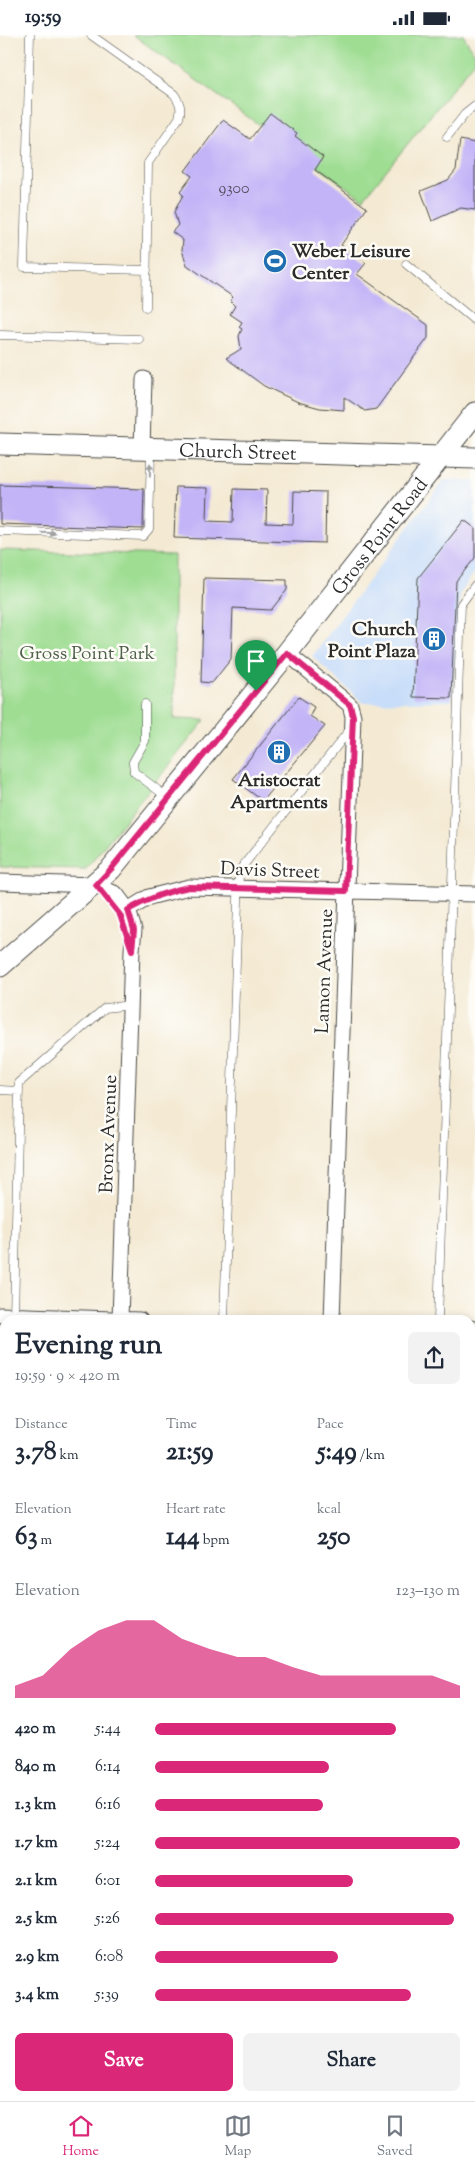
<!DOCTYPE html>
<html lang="en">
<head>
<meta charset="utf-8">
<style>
  :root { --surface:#fff; --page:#f2f2f3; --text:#1f2937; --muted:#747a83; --line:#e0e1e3; --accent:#db2777 }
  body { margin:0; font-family:"Sorts Mill Goudy",serif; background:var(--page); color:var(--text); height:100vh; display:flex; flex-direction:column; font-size:19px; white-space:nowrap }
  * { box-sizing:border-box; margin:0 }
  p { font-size:16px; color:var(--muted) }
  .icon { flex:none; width:28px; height:28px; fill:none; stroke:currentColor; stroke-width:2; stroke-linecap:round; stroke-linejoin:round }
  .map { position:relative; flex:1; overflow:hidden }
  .drawer { position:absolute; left:0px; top:1280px; width:475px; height:786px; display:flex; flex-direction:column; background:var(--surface); border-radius:15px 15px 0 0; box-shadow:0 2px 8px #0003 }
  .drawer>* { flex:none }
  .pin { position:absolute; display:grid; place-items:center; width:42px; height:42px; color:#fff; margin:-51px -21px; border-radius:50% 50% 50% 0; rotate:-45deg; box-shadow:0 0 5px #0007 }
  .pin .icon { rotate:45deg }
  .round { display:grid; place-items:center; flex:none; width:52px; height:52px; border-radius:8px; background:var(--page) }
  .head { display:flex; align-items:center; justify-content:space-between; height:85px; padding:0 15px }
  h1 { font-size:28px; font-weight:800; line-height:38px }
  .figures { display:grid; grid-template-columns:repeat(3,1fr); gap:8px; height:85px; padding:5px 15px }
  .figures div { display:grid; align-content:center }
  .figures b { font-size:25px; font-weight:800 }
  .figures small { font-size:14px; font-weight:400 }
  .figures p { font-size:14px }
  .chart { height:140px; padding:10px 15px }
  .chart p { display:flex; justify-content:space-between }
  .chart svg { width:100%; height:90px; margin-top:5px; fill:var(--accent); opacity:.7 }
  .cta { display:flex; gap:10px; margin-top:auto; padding:10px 15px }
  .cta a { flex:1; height:58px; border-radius:8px; background:var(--accent); color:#fff; font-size:20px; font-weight:800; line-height:58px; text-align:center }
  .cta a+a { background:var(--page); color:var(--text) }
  ul { padding:0 15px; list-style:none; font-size:16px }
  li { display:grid; grid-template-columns:80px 60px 1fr; align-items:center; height:38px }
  li i { height:12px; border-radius:6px; background:var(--accent) }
  .status { display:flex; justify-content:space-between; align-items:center; height:35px; padding:0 25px; background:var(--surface); direction:ltr }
  .status svg { height:14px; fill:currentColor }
  .menu { display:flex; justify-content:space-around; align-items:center; height:70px; border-top:1px solid var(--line); background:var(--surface); font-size:14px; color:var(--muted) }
  .menu a { display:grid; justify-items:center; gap:2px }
  .menu .active { color:var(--accent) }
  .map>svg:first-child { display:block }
  .built { fill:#c8ddf9 }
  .green { fill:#9edd92; stroke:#64845e }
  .building { fill:#c2b4f7 }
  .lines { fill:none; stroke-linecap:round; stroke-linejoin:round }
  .lane-casing { stroke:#494844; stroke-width:9 }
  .street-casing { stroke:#494844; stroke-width:17 }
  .secondary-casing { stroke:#494844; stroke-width:23 }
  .lane { stroke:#fff; stroke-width:8 }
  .street { stroke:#fff; stroke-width:15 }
  .secondary { stroke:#fff; stroke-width:21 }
  .oneway { fill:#a0a0a0 }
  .route-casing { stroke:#fff; stroke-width:10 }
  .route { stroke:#db2777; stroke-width:6 }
  .labels { text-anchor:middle; stroke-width:5; stroke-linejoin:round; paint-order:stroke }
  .number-label { font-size:16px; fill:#514d5e }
  .poi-label { font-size:19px; font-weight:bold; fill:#2b2b2b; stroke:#fdfcf7; text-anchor:start }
  .street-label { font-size:19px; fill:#2b2b2b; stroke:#fdfcf7 }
  .park-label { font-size:19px; fill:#4e604a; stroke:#fdfcf7 }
</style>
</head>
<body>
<div class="status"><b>19:59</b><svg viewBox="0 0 49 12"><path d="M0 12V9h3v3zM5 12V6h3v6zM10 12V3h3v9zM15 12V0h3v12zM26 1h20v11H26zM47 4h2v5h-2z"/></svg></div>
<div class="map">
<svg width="475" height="2066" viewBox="0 0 475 2066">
  <rect width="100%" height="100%" fill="#fdfcf7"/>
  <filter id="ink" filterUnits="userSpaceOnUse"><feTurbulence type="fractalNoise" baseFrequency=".02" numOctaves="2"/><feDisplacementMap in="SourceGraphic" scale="10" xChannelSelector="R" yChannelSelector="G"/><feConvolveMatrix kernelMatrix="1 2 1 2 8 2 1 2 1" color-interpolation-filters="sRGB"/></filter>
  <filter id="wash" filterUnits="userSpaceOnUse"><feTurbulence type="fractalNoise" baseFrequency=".0096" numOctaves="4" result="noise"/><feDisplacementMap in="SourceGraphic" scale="20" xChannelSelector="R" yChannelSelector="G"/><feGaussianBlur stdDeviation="1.12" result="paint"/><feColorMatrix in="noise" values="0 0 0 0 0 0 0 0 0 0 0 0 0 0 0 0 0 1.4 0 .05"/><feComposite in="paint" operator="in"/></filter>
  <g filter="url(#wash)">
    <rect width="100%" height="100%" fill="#f4ead4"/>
    <path class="built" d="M444,445l31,1v91l-15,22 -8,107 -89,2 -51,-47z
      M0,2042h5v19h465v-5h5v10h-475z"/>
    <path class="green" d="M133,0h330l12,19v7l-112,138z
      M0,515l174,5v164l31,1 -119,149 -86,-2z"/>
    <g id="blocks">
      <path class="building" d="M270,78l27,20 -2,3 28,21 -8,13 52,38 -26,37 25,18 -9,11 71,51v13l-52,71 -11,2 -21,-14v13l-24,-2 -22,-6 -34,-16 -38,-28 15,-9 -2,-13 3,-7 -3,-2 3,-5 -12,-8 5,-8 -5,-5 3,-4 -46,-32 -5,-15 1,-10 -11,-8 6,-7 -4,-13 9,-17 -3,-3 12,-16 -7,-5 38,-51 27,19z
        M460,105l15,3v67l-14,-2 -29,13 -11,-30 27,-11 8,-10z
        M0,450l144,4 -1,38 -1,2 -142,-5z
        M176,452l32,1 -1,33 26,1 1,-33 33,1 -1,33 27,1 1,-33 32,1 -1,51 -151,-5z
        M464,485l11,8v30l-19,23 -5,117 -38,-1 5,-119z
        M204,543l83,2v10l-16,20 -38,-2 -2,51 -19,24 -11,-1z
        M299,662l15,10 -4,9 15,10 -62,75 -30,-22z"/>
    </g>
  </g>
  <g filter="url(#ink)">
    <use href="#blocks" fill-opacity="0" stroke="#494844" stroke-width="1"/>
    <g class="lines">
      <g class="lane-casing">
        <path id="lane" d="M30,0l-6,232 123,3
          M91,0l83,59c6,9 8,14 5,24l-31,45 -2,144
          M447,102l18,-23 10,-8
          M406,229l69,57
          M0,300l139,4
          M0,496l143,5 6,-7 2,-78
          M145,669v37l-12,21 1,10 33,25
          M0,1055l19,1
          M14,1283l5,-235 86,-75 26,-3
          M224,1285l15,-449 112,-143
          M438,1285l23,-716 14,-19
          M0,1700l5,-147
          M0,2036h5
          M470,2050h5
          M92,2065l59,1 2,-5
          M199,2066v-3h40
          M403,2066h1"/>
      </g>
      <g class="street-casing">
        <path id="street" d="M142,413l2,-69
          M287,618l63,52 3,11 -21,604
          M0,847l96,3 20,9 12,16 6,20 -2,20 -12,370
          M128,875l21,-13 40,-10 286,7
          M0,1280l140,5
          M470,1293l5,1
          M0,1715h5
          M470,1730h5
          M0,1930h5
          M470,1947h5
          M92,2066l1,-5"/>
      </g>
      <g class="secondary-casing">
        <g id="secondary">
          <path id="s1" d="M0,409l475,14"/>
          <path id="s2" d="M0,931l111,-97 176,-216 188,-240"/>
        </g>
      </g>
      <use href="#lane" class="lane"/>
      <use href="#street" class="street"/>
      <use href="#secondary" class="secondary"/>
    </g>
    <defs><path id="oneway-solid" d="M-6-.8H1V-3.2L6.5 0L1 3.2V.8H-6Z" transform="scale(1.25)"/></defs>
    <g class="oneway">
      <use href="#oneway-solid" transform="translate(150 435) rotate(-89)"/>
      <use href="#oneway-solid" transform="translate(49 498) rotate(2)"/>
    </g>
  </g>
  <g class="lines" filter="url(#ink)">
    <g class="route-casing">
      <path id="route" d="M287,618l63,52 3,11 -7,175 -157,-4c-23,4 -40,11 -61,23l6,20 -2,20 -12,-35 -24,-30 15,-16z"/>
    </g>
    <use href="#route" class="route"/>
  </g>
  <defs>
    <g id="stadium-disc" transform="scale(1.25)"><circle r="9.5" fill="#1f6fb2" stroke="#fdfcf7"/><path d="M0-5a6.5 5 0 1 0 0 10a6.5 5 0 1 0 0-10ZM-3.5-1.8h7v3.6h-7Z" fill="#fff"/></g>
    <g id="building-disc" transform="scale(1.25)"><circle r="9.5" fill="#1f6fb2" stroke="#fdfcf7"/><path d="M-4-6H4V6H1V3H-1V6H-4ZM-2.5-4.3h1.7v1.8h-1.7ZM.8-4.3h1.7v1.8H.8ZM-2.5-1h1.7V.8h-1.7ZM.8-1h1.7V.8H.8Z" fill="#fff"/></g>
  </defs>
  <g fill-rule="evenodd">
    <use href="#stadium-disc" x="275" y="226"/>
    <use href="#building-disc" x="434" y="604"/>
    <use href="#building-disc" x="279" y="717"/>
  </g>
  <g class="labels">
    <g class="number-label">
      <text x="234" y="158">9300</text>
    </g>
    <g class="poi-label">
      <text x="292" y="222">Weber Leisure<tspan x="292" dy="22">Center</tspan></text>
      <text x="416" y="600" text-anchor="end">Church<tspan x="416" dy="22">Point Plaza</tspan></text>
      <text x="279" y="751" text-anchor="middle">Aristocrat<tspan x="279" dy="22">Apartments</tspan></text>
    </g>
    <g class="street-label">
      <text dy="7" stroke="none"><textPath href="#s1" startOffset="238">Church Street</textPath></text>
      <text dy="7" stroke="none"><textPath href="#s2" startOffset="575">Gross Point Road</textPath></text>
      <text transform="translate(270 834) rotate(2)" y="7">Davis Street</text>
      <text transform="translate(323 936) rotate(-88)" y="7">Lamon Avenue</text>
      <text transform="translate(107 1099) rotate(-88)" y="7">Bronx Avenue</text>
    </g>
    <g class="park-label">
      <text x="87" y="624">Gross Point Park</text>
    </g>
  </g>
</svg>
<div class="pin" style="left:256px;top:656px;background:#1e9e55"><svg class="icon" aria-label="arrive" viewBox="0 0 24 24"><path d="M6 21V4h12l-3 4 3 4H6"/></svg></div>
<section class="drawer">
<div class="head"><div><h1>Evening run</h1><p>19:59 · 9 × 420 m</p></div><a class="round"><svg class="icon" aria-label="share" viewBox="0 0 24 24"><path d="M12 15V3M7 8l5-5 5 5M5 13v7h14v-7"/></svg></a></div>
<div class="figures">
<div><p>Distance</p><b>3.78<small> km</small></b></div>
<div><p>Time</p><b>21:59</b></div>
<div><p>Pace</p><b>5:49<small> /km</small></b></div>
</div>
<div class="figures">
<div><p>Elevation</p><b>63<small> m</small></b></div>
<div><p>Heart rate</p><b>144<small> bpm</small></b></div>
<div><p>kcal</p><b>250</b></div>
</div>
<div class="chart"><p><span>Elevation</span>123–130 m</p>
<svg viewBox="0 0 160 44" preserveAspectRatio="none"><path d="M0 44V38L10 33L20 20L30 11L40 6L50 6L60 15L70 20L80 24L90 24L100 29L110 33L120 33L130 33L140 33L150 33L160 38V44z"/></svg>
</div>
<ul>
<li><b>420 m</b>5:44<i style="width:79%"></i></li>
<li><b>840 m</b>6:14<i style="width:57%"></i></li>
<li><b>1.3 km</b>6:16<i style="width:55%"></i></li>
<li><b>1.7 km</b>5:24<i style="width:100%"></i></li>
<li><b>2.1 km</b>6:01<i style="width:65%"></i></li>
<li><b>2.5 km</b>5:26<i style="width:98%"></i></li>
<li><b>2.9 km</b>6:08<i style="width:60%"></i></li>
<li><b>3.4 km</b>5:39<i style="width:84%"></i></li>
</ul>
<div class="cta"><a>Save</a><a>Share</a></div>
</section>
</div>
<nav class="menu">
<a class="active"><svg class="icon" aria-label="home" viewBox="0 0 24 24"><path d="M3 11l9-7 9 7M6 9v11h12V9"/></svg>Home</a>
<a><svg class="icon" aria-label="map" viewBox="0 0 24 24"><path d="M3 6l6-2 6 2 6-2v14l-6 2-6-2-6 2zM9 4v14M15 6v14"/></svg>Map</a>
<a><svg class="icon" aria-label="saved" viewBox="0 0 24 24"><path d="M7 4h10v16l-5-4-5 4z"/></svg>Saved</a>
</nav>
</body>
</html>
